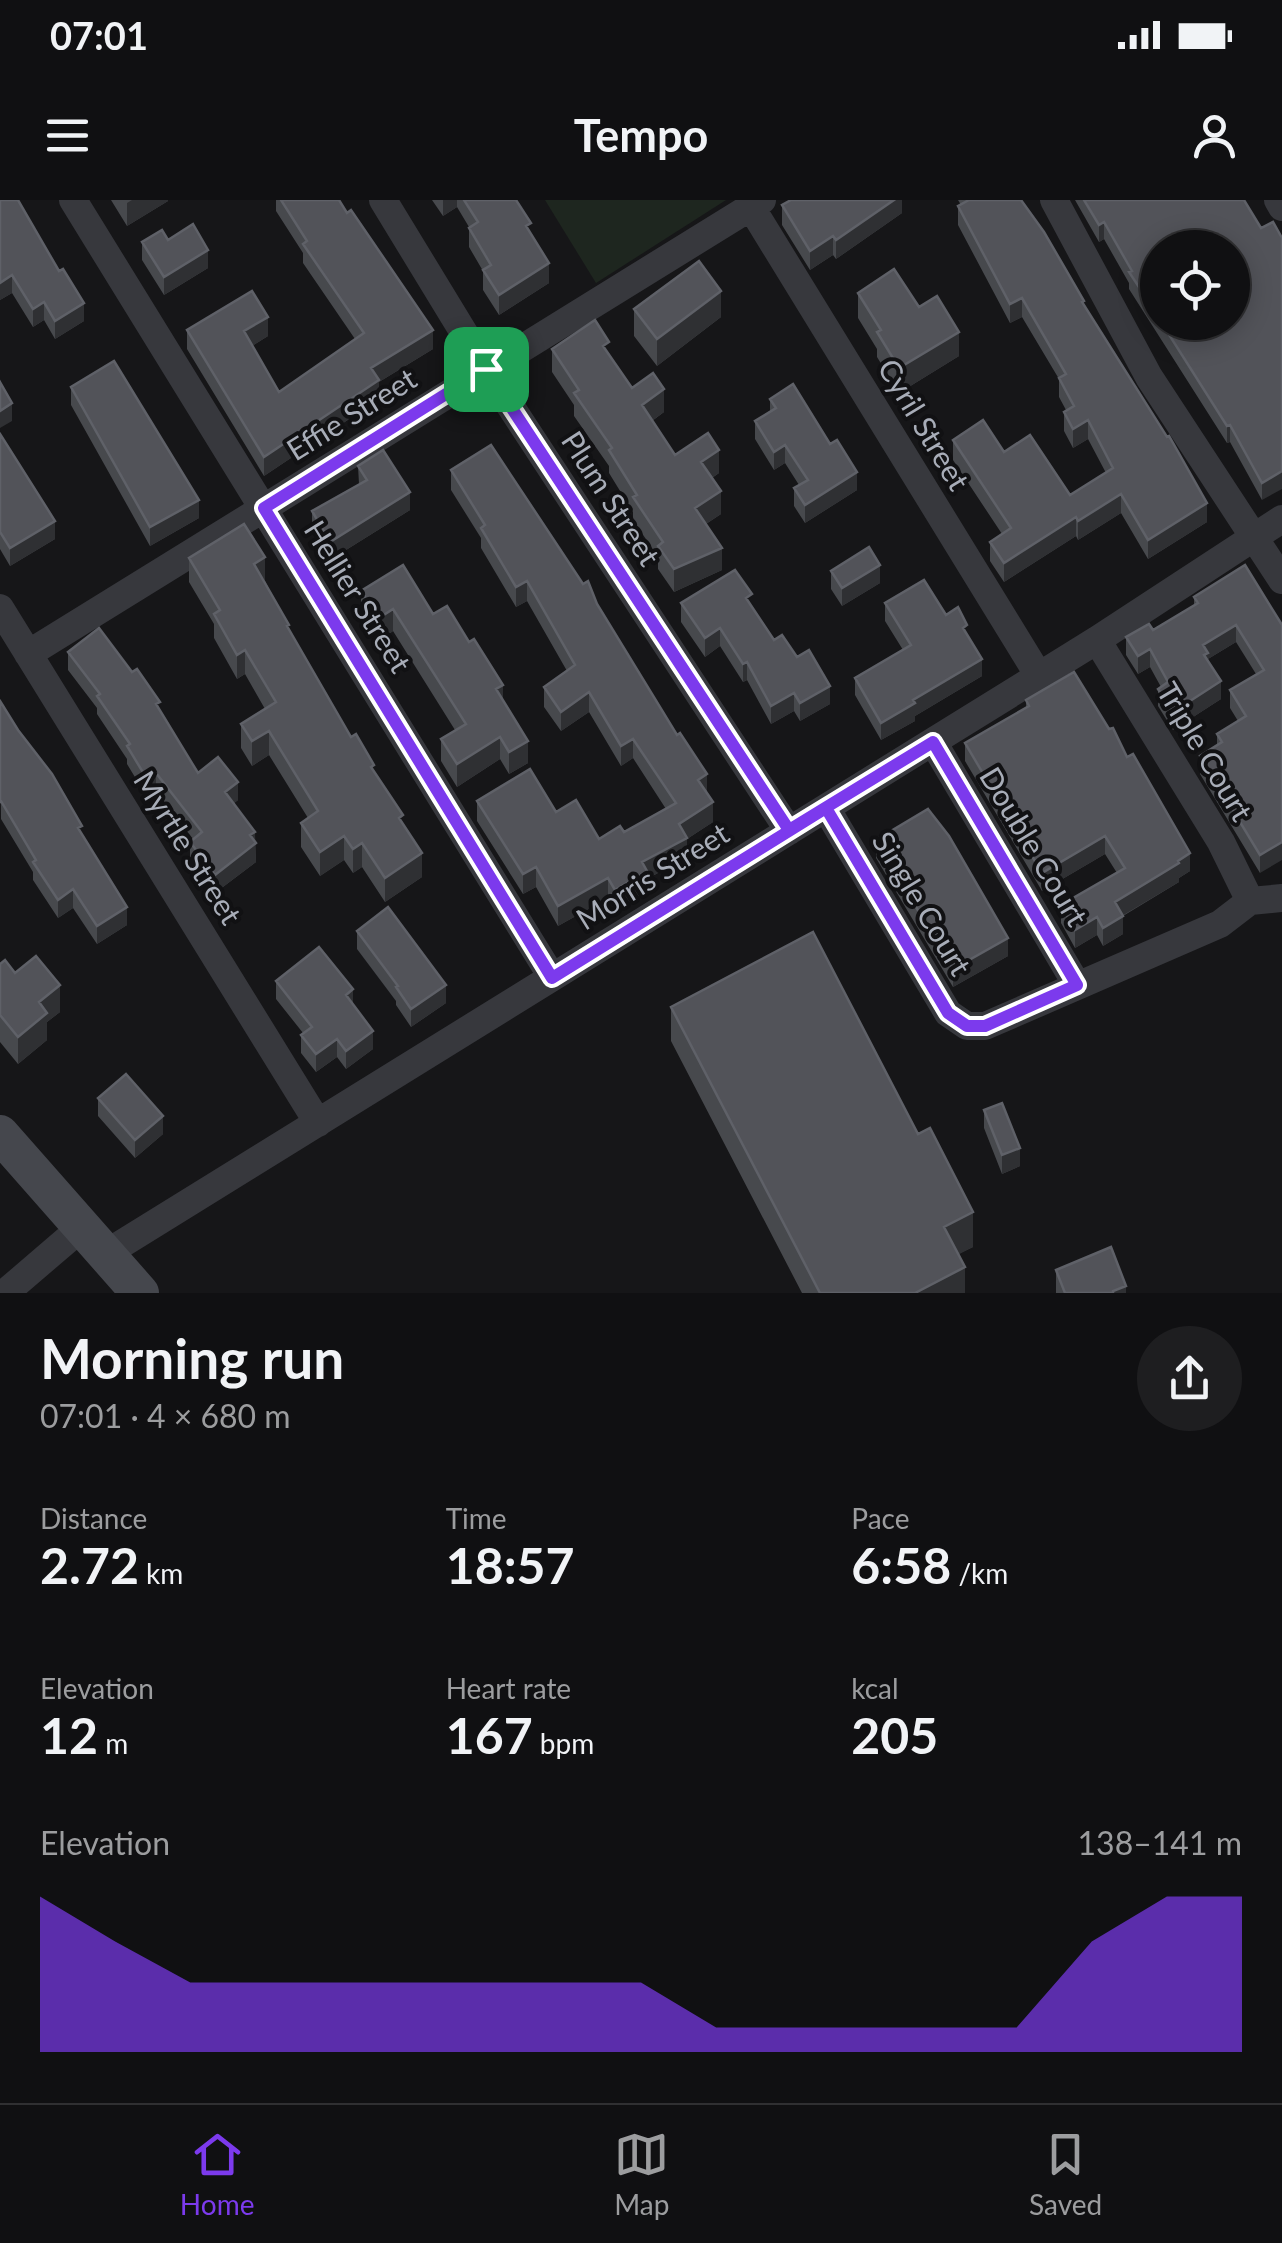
<!DOCTYPE html>
<html lang="en">
<head>
<meta charset="utf-8">
<style>
  :root { --surface:#101012; --page:#1e1e20; --text:#f1f3f6; --muted:#9c9d9f; --line:#303032; --accent:#7c3aed }
  body { margin:0; font-family:Lato,sans-serif; background:var(--page); color:var(--text); height:100vh; display:flex; flex-direction:column; font-size:38px; white-space:nowrap }
  * { box-sizing:border-box; margin:0 }
  p { font-size:32px; color:var(--muted) }
  .icon { flex:none; width:55px; height:55px; fill:none; stroke:currentColor; stroke-width:2; stroke-linecap:round; stroke-linejoin:round }
  .map { position:relative; height:1093px; overflow:hidden }
  .sheet { display:flex; flex-direction:column; background:var(--surface); flex:1 }
  .sheet>* { flex:none }
  .fabs { position:absolute; left:1140px; top:30px; display:grid; gap:20px }
  .fabs a { display:grid; place-items:center; width:110px; height:110px; border-radius:50%; background:var(--surface); box-shadow:0 5px 25px #0003,0 0 0 2px var(--line); font-size:50px }
  .pin { position:absolute; display:grid; place-items:center; width:85px; height:85px; color:#fff; margin:-42px; border-radius:20px; box-shadow:0 5px 15px #0006 }
  .round { display:grid; place-items:center; flex:none; width:105px; height:105px; border-radius:52px; background:var(--page) }
  .overview { display:flex; align-items:center; justify-content:space-between; height:170px; padding:0 40px }
  h1 { font-size:55px; font-weight:700; line-height:75px }
  .metrics { display:grid; grid-template-columns:repeat(3,1fr); gap:15px; height:170px; padding:10px 40px }
  .metrics div { display:grid; align-content:center }
  .metrics b { font-size:50px; font-weight:700 }
  .metrics small { font-size:28px; font-weight:400 }
  .metrics p { font-size:28px }
  .chart { height:280px; padding:20px 40px }
  .chart p { display:flex; justify-content:space-between }
  .chart svg { width:100%; height:180px; margin-top:10px; fill:var(--accent); opacity:.7 }
  .status { display:flex; justify-content:space-between; align-items:center; height:70px; padding:0 50px; background:var(--surface); direction:ltr }
  .status svg { height:28px; fill:currentColor }
  header { display:flex; justify-content:space-between; align-items:center; height:130px; padding:0 40px; background:var(--surface); font-size:45px; font-weight:700 }
  .menu { display:flex; justify-content:space-around; align-items:center; height:140px; border-top:2px solid var(--line); background:var(--surface); font-size:28px; color:var(--muted) }
  .menu a { display:grid; justify-items:center; gap:5px }
  .menu .active { color:var(--accent) }
  .map>svg:first-child { display:block }
  .green { fill:#1e261f }
  .lines { fill:none; stroke-linecap:round; stroke-linejoin:round }
  .minor { stroke:#37383d; stroke-width:28 }
  .secondary { stroke:#45474d; stroke-width:38 }
  .wall { fill:#47494d; fill-rule:evenodd }
  .shaded-wall { fill:#2f3033 }
  .building { fill:#525359; stroke:#5f6168; stroke-width:2.5 }
  .route-casing { stroke:#fff; stroke-width:20 }
  .route { stroke:#7c3aed; stroke-width:12 }
  .labels { text-anchor:middle; stroke-width:8; stroke-linejoin:round; paint-order:stroke }
  .street-label { font-size:30px; fill:#a8adb8; stroke:#111113 }
</style>
</head>
<body>
<div class="status"><b>07:01</b><svg viewBox="0 0 49 12"><path d="M0 12V9h3v3zM5 12V6h3v6zM10 12V3h3v9zM15 12V0h3v12zM26 1h20v11H26zM47 4h2v5h-2z"/></svg></div>
<header><svg class="icon" aria-label="menu" viewBox="0 0 24 24"><path d="M4 6h16M4 12h16M4 18h16"/></svg>Tempo<svg class="icon" aria-label="person" viewBox="0 0 24 24"><circle cx="12" cy="8" r="4"/><path d="M4 21q1-7 8-7t8 7"/></svg></header>
<div class="map">
<svg width="1282" height="1093" viewBox="0 0 1282 1093">
  <rect width="100%" height="100%" fill="#161618"/>
  <path class="green" d="M545,0h181l-130,83z"/>
  <g class="lines">
    <path class="minor" d="M73,0l479,777
      M383,0l103,169 303,462
      M1054,0l95,177 133,203
      M1278,0l4,7
      M751,7l288,469
      M0,408l318,515
      M1097,440l124,202 29,59
      M28,454l734,-454
      M933,542l144,243
      M826,608l122,205 19,13h18l235,-102 30,-23 32,-3
      M107,1053l990,-613 185,-121
      M5,1093l77,-66"/>
    <path class="secondary" d="M0,934l140,159"/>
  </g>
  <path class="wall" d="M0,0l84,121 -29,18 -11,-19 -11,7 -21,-34 -12,7z
    M111,0h57v1l-41,25z
    M276,0h63l94,149 -54,33v17l-115,77 -77,-127v-19l81,6 -16,10 27,46 76,-53 -52,-76v-10l-27,-42z
    M432,0h85l32,83 -50,32 -16,-25v-19l-14,-24v-20l-12,-20 -14,9z
    M902,0v13l-66,46 -3,-4 -23,15 -28,-45v-20z
    M958,0h63l63,106 123,216 -59,37 -27,-46 -43,27 -2,-4 -72,46 -14,-21v-19l12,-8 -49,-74v-20l51,12 66,43 36,-22 -18,-34 -15,9 -9,-17v-19l2,-2 -7,-13v-18l-37,-62 -12,6 -52,-98v-19l3,-1z
    M1075,0h169l17,28 12,-6 -11,278 -32,-58 -3,1 -98,-154v-6l-25,-44 -5,3zM1158,48l74,74h-74z
    M168,40l40,28 -44,27 -22,-35v-18z
    M858,93l61,14 40,49 -60,37 -22,-36v-8l-19,-31z
    M634,109l87,8 -64,49 -23,-30z
    M552,149l57,6 23,33 32,24 -12,9 23,34 44,18 -7,5 9,36 -15,10 16,46 -48,22 -16,-23v-12l-25,-37v-8l-24,-39v-7l-35,-50v-11l-22,-33z
    M71,187l128,131 -49,28 -79,-141z
    M770,199l87,91 -52,33 -11,-17v-18l5,-3 -14,-22 -11,7 -19,-31v-18l15,-10z
    M0,234l55,105 -45,27 -10,-17z
    M358,266l52,44 -80,50 -18,-31v-18l47,-27z
    M451,270l132,114 14,20 110,189 6,29 -26,17v18l-40,22v12l-32,19 -7,-12 -50,28 -22,-39 -13,7 -46,-73v-20l79,11 43,27 25,-7 42,-23 -33,-51 -12,8 -32,-54 -28,19 -17,-24v-20l23,-16 -40,-70 -11,6 -35,-59v-10l-30,-48z
    M189,358l76,23 24,49 62,107 23,35 29,53 19,52 -37,25 -23,-35 -9,6 -9,-13 -24,16 -19,-29v-24l7,-5 -39,-63 -17,11 -11,-18v-24l24,-15 -20,-35 -8,5 -23,-41v-14l-25,-42z
    M831,371l49,12 -38,23 -11,-17z
    M361,391l72,23 70,87 25,62 -19,11 -9,-15 -43,28 -16,-26v-22l14,-9 -62,-99 -14,10 -18,-28z
    M1194,397l88,28 -22,248 -60,-99v-18l17,-10v-12l21,-13 -8,-13v-18l26,-16 -20,-32 -28,17 13,40 -48,31 -15,-24v-17l3,-2 -11,-20 -12,7 -12,-19v-18l27,-7 41,-25z
    M681,403l71,3 22,34 56,64 -30,17 -6,-10 -23,13 -24,-44 -4,2 -23,-36 -15,11 -24,-35z
    M885,403l61,12 21,20 15,41 -67,40v5l-34,19 -26,-45v-17l48,-28 -18,-29z
    M68,452l92,59 38,62 40,27 -5,4 22,37 1,21 -41,31 -25,-33v-18l3,-3 -37,-48 -9,6 -20,-33v-5l-30,-45v-6l-29,-38z
    M1026,500l101,57 63,114 -11,7v4l-56,34v18l-20,12 -6,-11 -22,13 -14,-25v-18l56,-32 -12,-19 -63,37 -77,-130v-18l61,-35z
    M0,501l82,134 45,90 -30,19 -24,-36 -15,10 -25,-38v-8l-32,-53z
    M876,640l132,116 -55,31 -77,-129z
    M357,731l89,72 -35,24 -15,-22v-4l-39,-52z
    M0,764l15,9 45,39 -13,10v18l-29,24 -18,-22z
    M276,781l77,23 20,45 -27,20 -9,-12 -21,15 -15,-19v-18l2,-2 -27,-34z
    M671,807l302,240 -15,7 7,39h-163l-131,-252z
    M98,898l65,36 -28,24 -37,-42z
    M984,910l36,56 -18,8 -18,-46z
    M1056,1070l70,23h-70z"/>
  <path class="shaded-wall" d="M132,0h36v1l-41,25v-23z
    M443,0h14v7l-14,9z
    M894,0h8v13l-66,46v-19z
    M1104,22v17l-5,3v-17z
    M833,36v19l-23,15v-19z
    M208,50v18l-44,27v-18z
    M549,63v20l-50,32v-20z
    M12,75v18l-12,7v-17z
    M721,91v26l-64,49v-27z
    M1022,98v19l-12,6v-19z
    M44,102v18l-11,7v-18z
    M84,103v18l-29,18v-18z
    M268,117v19l-24,15v-20z
    M433,130v19l-54,33v17l-115,77v-19l107,-89z
    M959,132v24l-60,37v-25z
    M664,189v23l-22,16v-23z
    M12,203v18l-12,7v-17z
    M1088,220v19l-15,9v-19z
    M1230,225v17l-3,1v-17z
    M785,245v18l-11,7v-18z
    M719,250v23l-18,12v-23z
    M1282,271v18l-20,11v-17z
    M857,272v18l-52,33v-18z
    M721,291v23l-26,17v-23z
    M410,292v18l-80,50v-18z
    M1121,294v19l-43,27v-19z
    M199,300v18l-49,28v-19z
    M1207,303v19l-59,37v-19z
    M1076,317v19l-72,46v-19z
    M55,321v18l-45,27v-18z
    M722,348v22l-48,22v-23z
    M265,357v24l-11,-17z
    M880,365v18l-38,23v-18z
    M527,381v20l-11,6v-20z
    M393,409v22l-14,10v-23z
    M1236,425v17l-28,17v12l-5,-26z
    M720,428v18l-15,11v-19z
    M1150,449v18l-12,7v-18z
    M245,450v24l-8,5v-24z
    M982,459v17l-67,40v5l-34,19v-17l32,-23z
    M747,462v18l-4,2v-18z
    M1221,481v18l-48,31v-18z
    M503,485v22l-7,-18z
    M830,486v18l-30,17v-18z
    M589,492v20l-28,19v-19z
    M794,493v18l-23,13v-18z
    M269,531v24l-17,11v-25z
    M500,537v22l-43,28v-23z
    M633,539v19l-12,8v-20z
    M528,541v22l-19,11v-22z
    M156,573v18l-9,6v-18z
    M707,574v20l-9,-14z
    M238,582v18l-13,10v-18z
    M713,602v20l-26,17v18l-40,22v12l-32,19v-20l64,-66z
    M255,632l1,30 -41,31v-18z
    M344,636v24l-24,16v-24z
    M1105,636v18l-63,37v-18z
    M1282,642v18l-22,13v-18z
    M362,643v24l-9,6v-24z
    M422,653v24l-37,25v-24z
    M1190,653v18l-11,7v4l-64,38v-18z
    M536,667v20l-13,7v-20z
    M608,678v20l-50,28v-20z
    M73,689v19l-15,10v-18z
    M127,707v18l-30,19v-18z
    M1123,716v18l-20,12v-18z
    M1097,717v18l-22,13v-18z
    M1008,738v18l-55,31v-18z
    M60,785v27l-13,10v18l-29,24v-27l21,-35z
    M446,785v18l-35,24v-18z
    M353,789v19l-7,-13z
    M373,831v18l-27,20v-18z
    M337,839v18l-21,15v-18z
    M163,916v18l-28,24v-18z
    M1020,948v18l-18,8v-19z
    M973,1012v35l-29,15v-35z
    M965,1067v26h-50z
    M1126,1086v7h-13v-2z"/>
  <path class="building" d="M0,0h18l41,71 4,-2 21,34 -29,18 -11,-19 -11,7 -21,-34 -12,8z
    M281,0h58l8,13 4,-3 82,120 -62,38 8,12 -115,77 -77,-127 65,-39 16,26 -24,14 35,61 85,-59 -61,-89 4,-3z
    M464,0h52l15,23 -5,3 23,37 -50,32 -16,-25 8,-5 -22,-37 9,-6z
    M791,0h103l-58,40 -3,-4 -23,15 -28,-46z
    M969,0h52l23,32 40,69 -2,1 85,135 2,-1 38,67 -59,37 -27,-46 -43,27 -2,-4 -72,46 -14,-21 21,-14 -58,-88 30,-20 21,32 26,-17 40,60 43,-27 -25,-48 -15,9 -9,-17 10,-6 -15,-28 7,-4 -44,-76 -12,6 -52,-98z
    M1084,0h160l17,28 12,-6 9,16v233l-20,12 -32,-58 -3,1 -66,-104h71v-74h-74v68l-29,-44 3,-1 -28,-49 -5,3z
    M193,24l15,26 -44,27 -22,-35 20,-12 6,10z
    M699,61l22,30 -64,48 -23,-30z
    M894,69l25,38 18,-11 22,36 -60,36 -22,-36 4,-2 -23,-37z
    M595,120l14,22 -6,4 29,42 21,-15 11,16 -22,16 33,50 33,-22 11,17 -18,12 20,29 -26,17 27,40 -48,21 -16,-23 5,-4 -30,-45 4,-2 -28,-45 3,-2 -38,-55 5,-3 -27,-41z
    M114,161l85,139 -49,27 -79,-140z
    M0,182l12,21 -12,8z
    M793,184l37,60 7,-4 20,32 -52,33 -11,-17 14,-8 -23,-35 -11,7 -19,-31 21,-13 -6,-9z
    M0,234l55,87 -45,27 -10,-16z
    M491,245l92,139 5,-3 9,23 80,131 3,-2 27,41 -9,6 15,22 -34,22 8,14 -45,24 5,9 -32,19 -7,-12 -50,28 -22,-39 -13,7 -46,-73 53,-32 26,43 20,-12 23,39 21,-13 4,6 52,-29 -43,-64 -12,7 -32,-54 -28,20 -17,-25 31,-22 -48,-84 -11,6 -35,-59 4,-3 -34,-55z
    M383,250l27,42 -80,50 -18,-31 55,-31 -9,-14z
    M244,324l21,33 -11,7 35,61 -2,1 64,111 5,-3 18,31 -3,2 32,48 -4,3 23,35 -37,25 -23,-35 -9,6 -9,-13 -24,16 -19,-29 17,-12 -49,-80 -17,10 -11,-17 35,-22 -31,-52 -8,5 -23,-41 6,-4 -31,-52z
    M869,347l11,18 -38,23 -11,-17z
    M403,365l30,49 14,-8 22,36 5,-3 29,46 -7,4 32,52 -19,11 -9,-15 -43,27 -16,-25 25,-15 -73,-115 -14,9 -18,-27z
    M1245,365l37,60v217l-22,13 -60,-99 22,-14 -5,-8 29,-18 -16,-26 34,-20 -28,-45 -33,20 5,8 -4,2 17,26 -48,31 -15,-23 10,-7 -18,-33 -12,7 -12,-19 23,-13 4,6 45,-27 -4,-6z
    M735,370l17,24 -6,4 28,42 8,-5 15,22 12,-7 21,36 -30,17 -6,-10 -23,13 -24,-44 -4,2 -23,-36 -15,10 -24,-35z
    M924,380l22,35 12,-8 9,18 -4,3 19,31 -69,41 2,3 -34,20 -26,-45 56,-33 -26,-42z
    M99,428l33,44 5,-3 23,33 -4,2 42,69 20,-16 20,25 -13,10 30,40 -5,3 6,8 -41,32 -25,-33 12,-10 -46,-59 -9,6 -20,-33 3,-2 -33,-48 3,-2 -32,-42z
    M1074,472l35,57 4,-1 14,29 6,-3 57,99 -12,8 1,2 -64,39 8,14 -20,12 -6,-11 -22,13 -14,-25 64,-37 -20,-32 -63,37 -77,-130 64,-37 -3,-6z
    M0,501l18,29 34,44 30,52 -4,2 49,79 -30,19 -24,-37 -15,11 -25,-38 3,-2 -35,-59 -1,2z
    M928,609l21,27 59,102 -55,31 -77,-129z
    M388,707l58,78 -35,24 -15,-22 2,-1 -41,-55z
    M813,732l105,202 12,-6 43,84 -29,15 21,40 -50,26h-95l-149,-286z
    M319,747l34,42 -7,6 27,36 -27,20 -9,-12 -21,15 -15,-19 11,-8 -36,-46z
    M36,756l24,29 -21,17 8,11 -29,24 -18,-22v-51l5,-4 10,13z
    M126,874l37,42 -28,24 -37,-42z
    M1002,903l18,45 -18,7 -18,-45z
    M1111,1047l15,39 -13,5v2h-48l-9,-23z"/>
  <g class="lines">
    <g class="route-casing">
      <path id="route" d="M486,169l-222,139 288,470 274,-170 122,205 19,13h18l92,-41 -144,-243 -144,88 -303,-461"/>
    </g>
    <use href="#route" class="route"/>
  </g>
  <g class="labels">
    <g class="street-label">
      <text transform="translate(352 215) rotate(-32)" y="10">Effie Street</text>
      <text transform="translate(923 225) rotate(59)" y="10">Cyril Street</text>
      <text transform="translate(610 299) rotate(57)" y="10">Plum Street</text>
      <text transform="translate(357 397) rotate(58)" y="10">Hellier Street</text>
      <text transform="translate(1204 552) rotate(59)" y="10">Triple Court</text>
      <text transform="translate(1033 647) rotate(59)" y="10">Double Court</text>
      <text transform="translate(187 648) rotate(58)" y="10">Myrtle Street</text>
      <text transform="translate(653 677) rotate(-32)" y="10">Morris Street</text>
      <text transform="translate(921 704) rotate(59)" y="10">Single Court</text>
    </g>
  </g>
</svg>
<div class="fabs">
<a><svg class="icon" aria-label="locate" viewBox="0 0 24 24"><circle cx="12" cy="12" r="6"/><path d="M12 2v4M12 18v4M2 12h4M18 12h4"/></svg></a>
</div>
<div class="pin" style="left:486px;top:169px;background:#1e9e55"><svg class="icon" aria-label="arrive" viewBox="0 0 24 24"><path d="M6 21V4h12l-3 4 3 4H6"/></svg></div>
</div>
<section class="sheet">
<div class="overview"><div><h1>Morning run</h1><p>07:01 · 4 × 680 m</p></div><a class="round"><svg class="icon" aria-label="share" viewBox="0 0 24 24"><path d="M12 15V3M7 8l5-5 5 5M5 13v7h14v-7"/></svg></a></div>
<div class="metrics">
<div><p>Distance</p><b>2.72<small> km</small></b></div>
<div><p>Time</p><b>18:57</b></div>
<div><p>Pace</p><b>6:58<small> /km</small></b></div>
</div>
<div class="metrics">
<div><p>Elevation</p><b>12<small> m</small></b></div>
<div><p>Heart rate</p><b>167<small> bpm</small></b></div>
<div><p>kcal</p><b>205</b></div>
</div>
<div class="chart"><p><span>Elevation</span>138–141 m</p>
<svg viewBox="0 0 160 44" preserveAspectRatio="none"><path d="M0 44V6L10 17L20 27L30 27L40 27L50 27L60 27L70 27L80 27L90 38L100 38L110 38L120 38L130 38L140 17L150 6L160 6V44z"/></svg>
</div>
</section>
<nav class="menu">
<a class="active"><svg class="icon" aria-label="home" viewBox="0 0 24 24"><path d="M3 11l9-7 9 7M6 9v11h12V9"/></svg>Home</a>
<a><svg class="icon" aria-label="map" viewBox="0 0 24 24"><path d="M3 6l6-2 6 2 6-2v14l-6 2-6-2-6 2zM9 4v14M15 6v14"/></svg>Map</a>
<a><svg class="icon" aria-label="saved" viewBox="0 0 24 24"><path d="M7 4h10v16l-5-4-5 4z"/></svg>Saved</a>
</nav>
</body>
</html>
